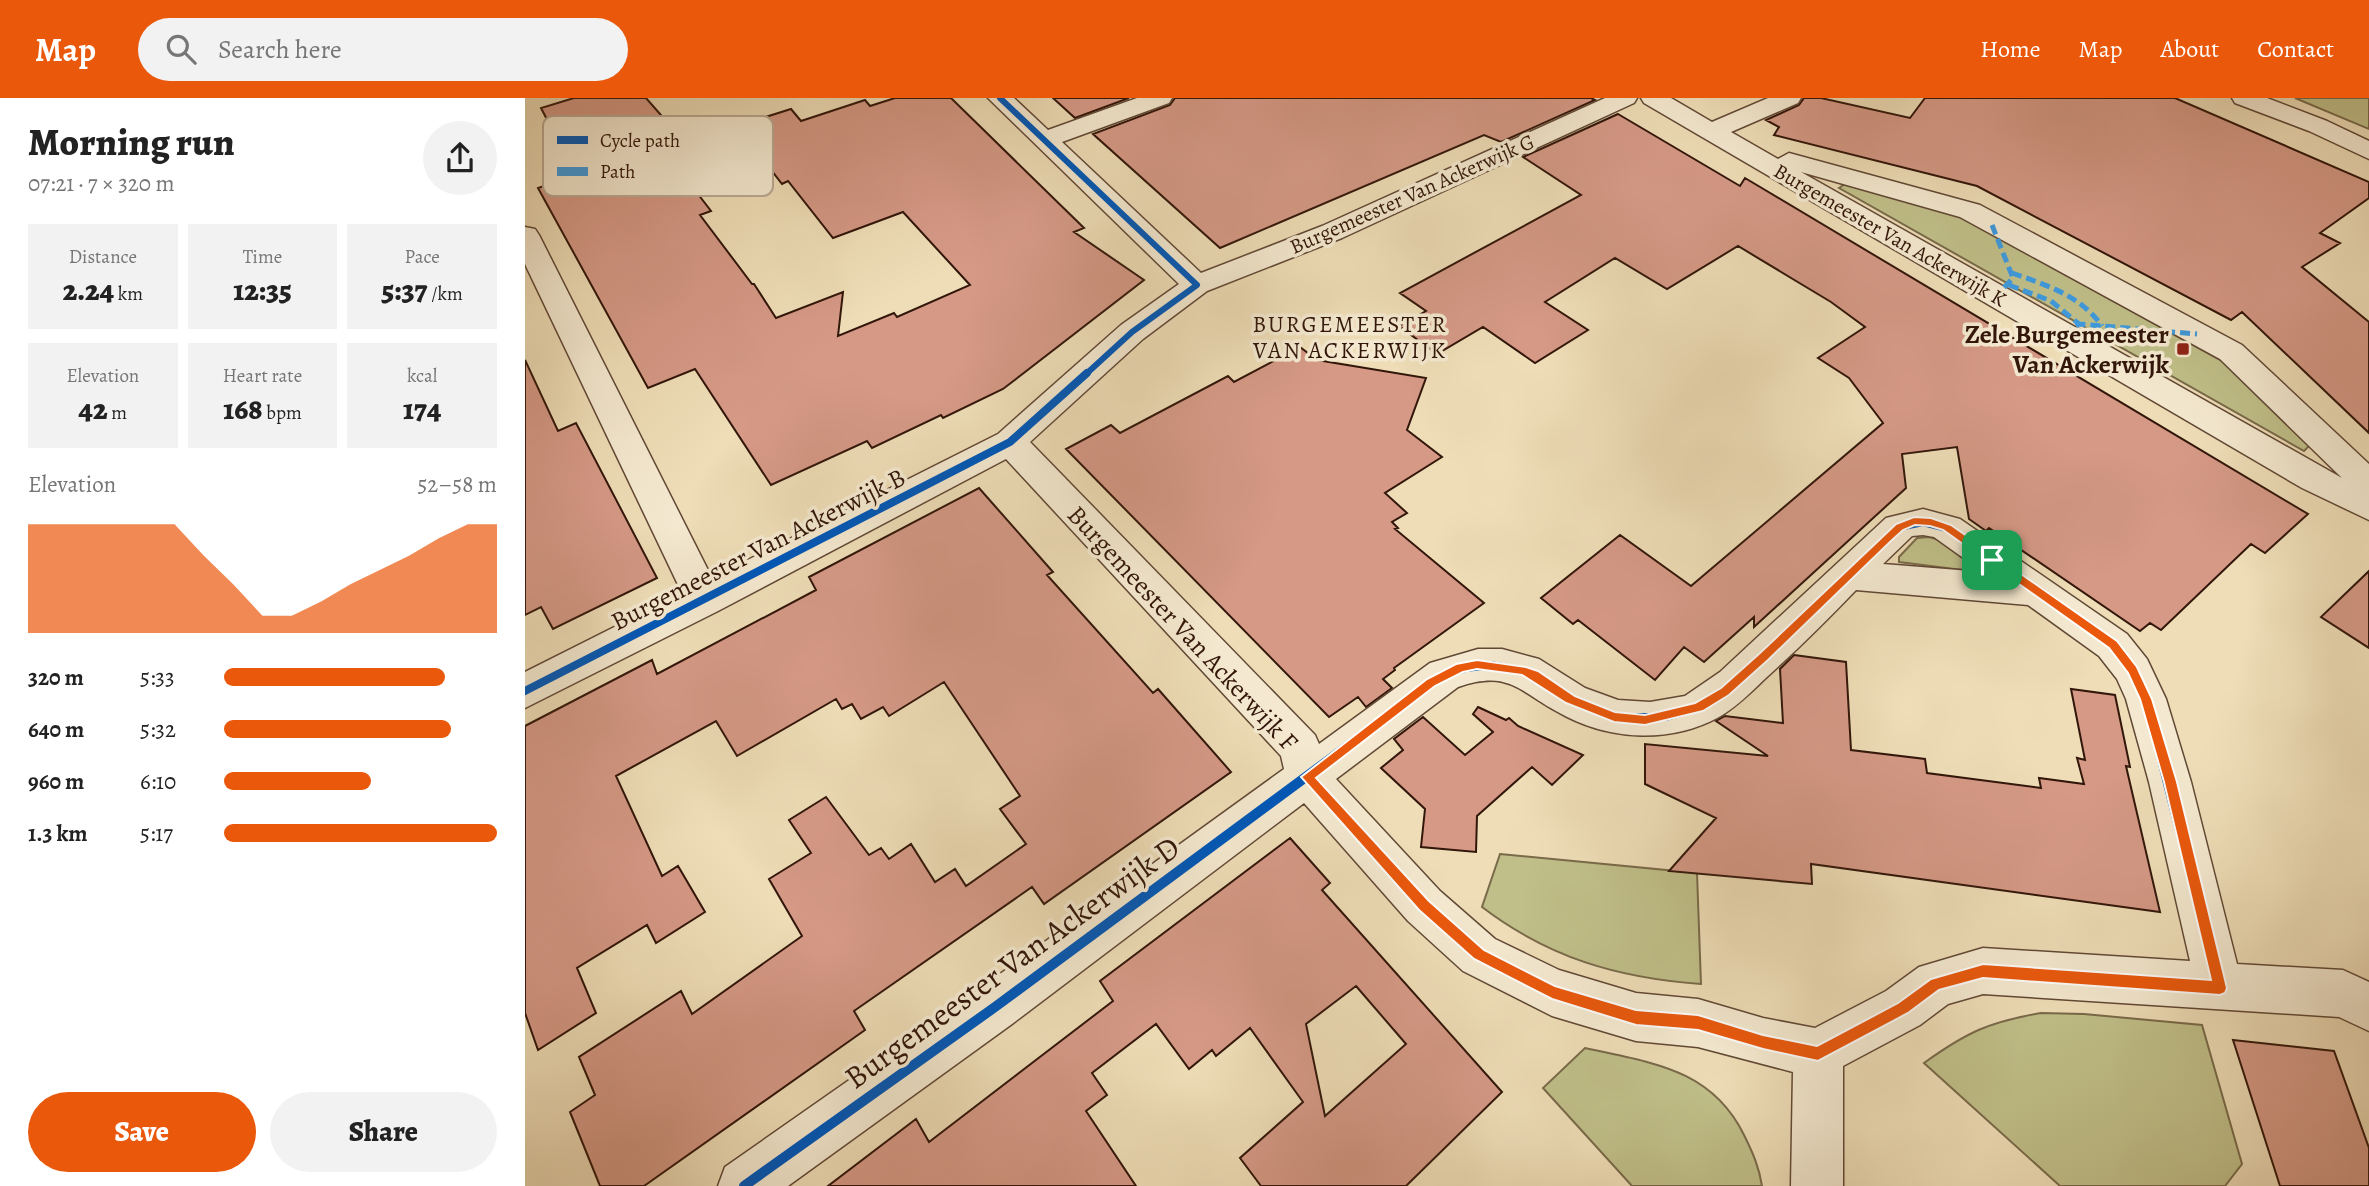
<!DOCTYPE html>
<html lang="en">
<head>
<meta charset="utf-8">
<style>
  :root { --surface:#fff; --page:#f2f2f2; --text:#222; --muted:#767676; --accent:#ea580c }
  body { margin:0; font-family:Alegreya,serif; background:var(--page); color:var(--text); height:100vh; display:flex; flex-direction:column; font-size:26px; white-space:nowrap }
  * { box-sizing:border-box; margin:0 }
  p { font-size:23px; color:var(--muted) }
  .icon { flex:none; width:38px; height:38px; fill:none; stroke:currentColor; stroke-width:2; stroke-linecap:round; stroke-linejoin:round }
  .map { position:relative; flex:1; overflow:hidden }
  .panel { display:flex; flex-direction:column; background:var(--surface); width:525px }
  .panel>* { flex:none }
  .pin { position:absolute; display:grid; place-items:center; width:60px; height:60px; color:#fff; margin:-30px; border-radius:14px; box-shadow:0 4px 10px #0006 }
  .round { display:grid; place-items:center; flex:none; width:74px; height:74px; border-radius:37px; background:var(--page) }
  .summary { display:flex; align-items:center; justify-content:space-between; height:119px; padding:0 28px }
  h1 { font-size:38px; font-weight:800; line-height:52px }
  .figures { display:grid; grid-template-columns:repeat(3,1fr); gap:10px; height:119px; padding:7px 28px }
  .figures div { display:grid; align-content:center; border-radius:0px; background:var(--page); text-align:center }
  .figures b { font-size:30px; font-weight:800 }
  .figures small { font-size:19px; font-weight:400 }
  .figures p { font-size:19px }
  .chart { height:196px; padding:14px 28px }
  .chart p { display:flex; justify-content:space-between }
  .chart svg { width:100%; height:126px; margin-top:7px; fill:var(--accent); opacity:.7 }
  .action { display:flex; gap:14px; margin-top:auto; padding:14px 28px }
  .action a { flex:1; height:80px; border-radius:42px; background:var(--accent); color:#fff; font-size:28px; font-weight:800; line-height:80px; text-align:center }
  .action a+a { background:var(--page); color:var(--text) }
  ul { padding:0 28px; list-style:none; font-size:23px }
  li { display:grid; grid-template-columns:112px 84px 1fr; align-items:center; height:52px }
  li i { height:18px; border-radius:9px; background:var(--accent) }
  header { display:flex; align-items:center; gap:42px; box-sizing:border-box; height:98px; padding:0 35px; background:var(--accent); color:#fff }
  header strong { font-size:33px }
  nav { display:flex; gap:38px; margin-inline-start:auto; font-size:24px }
  .search { width:490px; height:63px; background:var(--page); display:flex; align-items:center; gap:18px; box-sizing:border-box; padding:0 24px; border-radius:38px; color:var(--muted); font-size:26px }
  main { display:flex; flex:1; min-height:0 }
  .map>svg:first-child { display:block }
  .green { fill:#c0bf89; stroke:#796a4a; stroke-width:2 }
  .building { fill:#d59986; stroke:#32160a; stroke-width:2; fill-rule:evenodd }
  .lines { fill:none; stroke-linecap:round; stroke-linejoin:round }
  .minor-casing { stroke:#614835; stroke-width:3 }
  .minor { fill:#f4e9d0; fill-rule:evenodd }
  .quiet { stroke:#3e9ade; stroke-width:5; stroke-dasharray:10 5; stroke-linecap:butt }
  .cycleway-far2-casing { stroke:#f4e9d0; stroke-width:10 }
  .cycleway-far1-casing { stroke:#f4e9d0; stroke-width:12 }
  .cycleway-casing { stroke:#f4e9d0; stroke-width:15 }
  .cycleway-far2 { stroke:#0057b8; stroke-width:6 }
  .cycleway-far1 { stroke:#0057b8; stroke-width:8 }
  .cycleway { stroke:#0057b8; stroke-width:10 }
  .route { fill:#ea580c; stroke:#fff; stroke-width:2; fill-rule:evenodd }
  .poi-dot { fill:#8f2418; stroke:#f4e9d0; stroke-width:2.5 }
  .labels { text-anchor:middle; stroke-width:7; stroke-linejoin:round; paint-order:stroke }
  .far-street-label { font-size:21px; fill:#32160a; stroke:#f4e9d0 }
  .far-neighbourhood-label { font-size:23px; letter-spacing:2px; fill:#32160a; stroke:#f4e9d0 }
  .poi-label { font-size:26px; font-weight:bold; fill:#32160a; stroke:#f4e9d0; text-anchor:end }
  .street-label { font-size:26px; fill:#32160a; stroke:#f4e9d0 }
  .near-street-label { font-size:32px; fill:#32160a; stroke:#f4e9d0 }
  .key { fill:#f4e9d0; stroke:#baaa95; stroke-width:2 }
  .key-label { font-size:19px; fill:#32160a }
</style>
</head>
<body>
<header>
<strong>Map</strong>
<div class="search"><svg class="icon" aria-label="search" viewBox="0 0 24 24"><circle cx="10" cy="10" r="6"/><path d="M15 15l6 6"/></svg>Search here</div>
<nav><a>Home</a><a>Map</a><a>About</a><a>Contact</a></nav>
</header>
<main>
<section class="panel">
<div class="summary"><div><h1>Morning run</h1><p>07:21 · 7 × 320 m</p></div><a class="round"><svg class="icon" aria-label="share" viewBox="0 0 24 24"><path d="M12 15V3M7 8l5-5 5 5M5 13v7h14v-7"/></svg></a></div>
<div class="figures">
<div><p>Distance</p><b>2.24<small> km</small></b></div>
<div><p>Time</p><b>12:35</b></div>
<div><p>Pace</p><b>5:37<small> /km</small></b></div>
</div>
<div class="figures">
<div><p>Elevation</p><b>42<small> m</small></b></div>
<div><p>Heart rate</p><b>168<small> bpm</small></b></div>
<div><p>kcal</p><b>174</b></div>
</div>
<div class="chart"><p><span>Elevation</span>52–58 m</p>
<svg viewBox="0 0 160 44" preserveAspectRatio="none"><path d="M0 44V6L10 6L20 6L30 6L40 6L50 6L60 17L70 27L80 38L90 38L100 33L110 27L120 22L130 17L140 11L150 6L160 6V44z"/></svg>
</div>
<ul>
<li><b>320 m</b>5:33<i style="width:81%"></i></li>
<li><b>640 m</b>5:32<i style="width:83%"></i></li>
<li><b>960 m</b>6:10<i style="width:54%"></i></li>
<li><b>1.3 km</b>5:17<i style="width:100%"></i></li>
</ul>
<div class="action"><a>Save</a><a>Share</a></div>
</section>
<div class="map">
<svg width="1844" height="1088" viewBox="0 0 1844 1088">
  <rect width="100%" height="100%" fill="#eeddb7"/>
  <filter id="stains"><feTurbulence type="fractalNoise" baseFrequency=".00286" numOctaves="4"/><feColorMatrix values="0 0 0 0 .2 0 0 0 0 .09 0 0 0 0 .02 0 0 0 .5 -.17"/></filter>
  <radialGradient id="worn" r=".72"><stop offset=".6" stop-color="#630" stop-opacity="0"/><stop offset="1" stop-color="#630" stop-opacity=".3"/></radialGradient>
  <path class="green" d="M1770,0h74v31z
    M1320,86l110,30 269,148 85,84 -5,5 -465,-263z
    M1404,439l11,3 34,24 2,5 -6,2 -71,-9v-5l18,-19z
    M975,756l197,19 4,111c-83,-6 -152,-26 -219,-77z
    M1516,915l43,1 118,11 40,139 -17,22h-165l-136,-123c43,-31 65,-41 117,-50z
    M1060,950c66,15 126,20 159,87 9,18 15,32 18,51h-130l-89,-98z"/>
  <path class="building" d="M49,0h72l58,66 -23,8 30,39 -11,4 52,69h2l22,34 67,-26 -5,44 56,-23 3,4 73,-32 -67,-73 -70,26 -45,-57 -6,3 -45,-58 54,-17 10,12 64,-21 5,6 25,-8h56l133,130 -10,4 70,48 -141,109 -60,29 -2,-3 -69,33 -5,-7 -96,44 -76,-116 -47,19 -110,-200 38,-13 -35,-67z
    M528,0h76l-54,20z
    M650,0h416l4,2 -94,42 -17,-7 -264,113 -127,-114 77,-29z
    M1279,0h17l89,20 15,-20h250l194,84v16l-49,35 20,10 -38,24 67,55v111l-127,-121 -11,8 -254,-134 -203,-51 5,-8 -13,-7 33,-15z
    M1093,16l122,72 5,-8 563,336 -43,39 -14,-9 -90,86 -11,-7 -10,8 -151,-103 -3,3 -17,-12 -12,-72 -55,7 4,34 -152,139v-10l-50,45 -20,-15 -29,33 -77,-60 -5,4 -32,-26 79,-63 71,51 192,-163 -34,-45 -31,-20 47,-31 -34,-25 -93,-56 -71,43 -52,-31 -70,44 43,28 -53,33 -52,-36 -46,27 -38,-28 27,-15 -26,-18 181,-98 -58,-38z
    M775,249l17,13 109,18 -19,52 35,27 -57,36 22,20 -15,9 6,6 -3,1 89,74 -90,65 1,2 -12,9 9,9 -26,19 -8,-10 -29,20 -263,-268 45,-24 9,8 108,-57 6,6z
    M0,262l33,71 18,-8 81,155 -104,51 -12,-22 -16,8z
    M454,390l74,84 -6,3 106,118 5,-4 73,83 -187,132 -12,-17 -178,124 11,19 -221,156h-44l-30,-74 25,-17 -16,-38 102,-66 11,23 110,-78 -33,-57 42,-26 -22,-33 37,-23 43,58 12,-7 8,11 22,-15 24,38 20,-13 11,17 60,-42 -26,-35 20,-13 -76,-114 -55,34 -6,-9 -22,12 -9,-15 -10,5 -6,-10 -99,57 -21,-35 -100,55 46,100 16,-10 27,46 -49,31 -9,-18 -70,43 19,45 -58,37 -13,-37v-287l127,-66 5,14 159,-84 -7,-13z
    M1844,473v77l-48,-31z
    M1269,557l52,7 5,88 74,9 2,14 114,15 -2,-10 45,6 -7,-26 8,2 -14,-71 44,6 15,72 -4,-1 34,146 -349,-48 1,20 -143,-13 47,-53 -71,-34v-40l123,12 -52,-35 9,-5 58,7 -3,-54z
    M953,609l28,13 3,-2 9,8 65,29 -31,30 -20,-18 -55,49 -1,36 -55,-5 4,-38 -44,-41 22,-18 -9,-11 29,-22 42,38 28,-23 -20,-18z
    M765,740l40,45 -8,7 180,202 -96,94h-145l-21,-28 63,-56 -53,-74 -34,28 -4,-6 -23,19 -33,-45 -64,49 15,22 -21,16 50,75h-308l88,-67 13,23 184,-141 -13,-20zM831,888l50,58 -81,72 -19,-92z
    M1708,942l101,11 35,97v38h-89z"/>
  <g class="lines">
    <g class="minor-casing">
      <path id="minor" d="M463,0h26l34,32 89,-32h35l-3,5 -107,39 139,131 121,-47 283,-128h32l-3,5 -292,135 -135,53 -64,48 -113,103 285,293 4,9 111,-81 48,-14h24l37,10 46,29 33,12 32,2 35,-6 35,-24 166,-154 37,-9 37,10 167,115 20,25 19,40 25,83 46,182 106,6 26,12v49l-30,-14 -356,-23 -35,10 -28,21 -77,41v120h-52l2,-114 -95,-25 -62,-6 -84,-25 -89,-45 -55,-50 -104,-118 -292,221 -224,162h-70l7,-19 253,-177 306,-221 -3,-13 -275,-297 -288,152 -193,97v-36l157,-79 -157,-329v-37l10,2 4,6 173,343 286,-144 123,-109 58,-41zM1398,437l11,2 49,35 -100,-8 29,-28zM1331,492l172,15 71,51 18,23 9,20 23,83 41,179 -207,-13 -64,19 -33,24 -71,37 -52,-10 -65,-19 -62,-6 -77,-23 -64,-31 -55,-48 -104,-112 122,-92c49,-17 59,2 98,24 49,29 112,34 163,6 19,-11 34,-27 49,-41 31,-28 60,-57 88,-86z
        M1116,0h30l41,24 56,-24h33l-3,5 -67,29 47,27 11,-6 191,52 262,140 127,119v56l-67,-32 -658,-385zM1276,74l159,45 260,142 122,119z
        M1707,0h35l60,23 42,20v18l-60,-28 -74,-28z"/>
    </g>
    <use href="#minor" class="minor"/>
    <path class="quiet" d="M1467,127l21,53 -17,18
      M1487,175c34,12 68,22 90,53
      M1484,187l42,16 28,23
      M1539,237l15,-11 118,10"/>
    <g class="cycleway-far2-casing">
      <path id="cycleway-far2" d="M475,0l197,187 -65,47 -47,43"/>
    </g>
    <g class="cycleway-far1-casing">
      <path id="cycleway-far1" d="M0,593l485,-249 77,-69
        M845,632l74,-55 22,-7 24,-3 35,6 46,29 47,17h48l33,-9 35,-24 165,-157 24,-5 24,6 166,117c23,28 32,50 42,85"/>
    </g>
    <g class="cycleway-casing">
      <path id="cycleway" d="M1629,630l66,260
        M219,1088l251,-179 377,-279"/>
    </g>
    <use href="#cycleway-far2" class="cycleway-far2"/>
    <use href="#cycleway-far1" class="cycleway-far1"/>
    <use href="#cycleway" class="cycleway"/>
  </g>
  <path class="route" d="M1389,419l17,1 20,7 166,116 20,26 15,32 25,83 50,206 -2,5 -5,2 -237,-17 -44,12 -31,23 -90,48 -55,-12 -65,-19 -62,-5 -84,-26 -78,-40 -55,-49 -118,-133 126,-98 29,-15 21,-4 49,7 12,4 37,25 40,16 30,3 50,-12 26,-15 39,-35 136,-129zM1390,427l15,1 13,4 166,118 19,25 12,26 24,83 47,198 -228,-16 -52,15 -33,24 -81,43 -54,-11 -65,-20 -62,-5 -81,-24 -71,-36 -55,-49 -113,-123 119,-92 28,-14 14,-3 45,6 44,28 48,19 31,3 58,-14 26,-16 39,-35 123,-119 12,-11z"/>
  <rect class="poi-dot" x="1651" y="244" width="14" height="14" rx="3.5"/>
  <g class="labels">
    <g class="far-street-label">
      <text transform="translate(887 96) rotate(-24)" y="7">Burgemeester Van Ackerwijk G</text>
      <text transform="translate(1365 137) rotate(30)" y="7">Burgemeester Van Ackerwijk K</text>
    </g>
    <g class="far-neighbourhood-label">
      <text x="825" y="234">BURGEMEESTER<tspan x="825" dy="26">VAN ACKERWIJK</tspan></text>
    </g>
    <g class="poi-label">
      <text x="1644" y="245">Zele Burgemeester<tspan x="1644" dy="30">Van Ackerwijk</tspan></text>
    </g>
    <g class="street-label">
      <text transform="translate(233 451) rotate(-27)" y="9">Burgemeester Van Ackerwijk B</text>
      <text transform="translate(658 530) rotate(47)" y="9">Burgemeester Van Ackerwijk F</text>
    </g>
    <g class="near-street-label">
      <text transform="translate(487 864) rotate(-36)" y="11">Burgemeester Van Ackerwijk D</text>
    </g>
  </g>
  <rect x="18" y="18" width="230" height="80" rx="10" class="key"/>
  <rect x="32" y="38" width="31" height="8" fill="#0057b8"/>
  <rect x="32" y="69" width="31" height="9" fill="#3e9ade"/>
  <g class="key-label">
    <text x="75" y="49">Cycle path</text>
    <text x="75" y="80">Path</text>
  </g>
  <rect width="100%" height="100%" filter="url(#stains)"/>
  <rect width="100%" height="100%" fill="url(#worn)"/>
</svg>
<div class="pin" style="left:1467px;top:462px;background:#1e9e55"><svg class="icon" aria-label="arrive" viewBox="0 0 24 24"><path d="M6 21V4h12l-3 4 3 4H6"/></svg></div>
</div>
</main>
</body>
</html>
